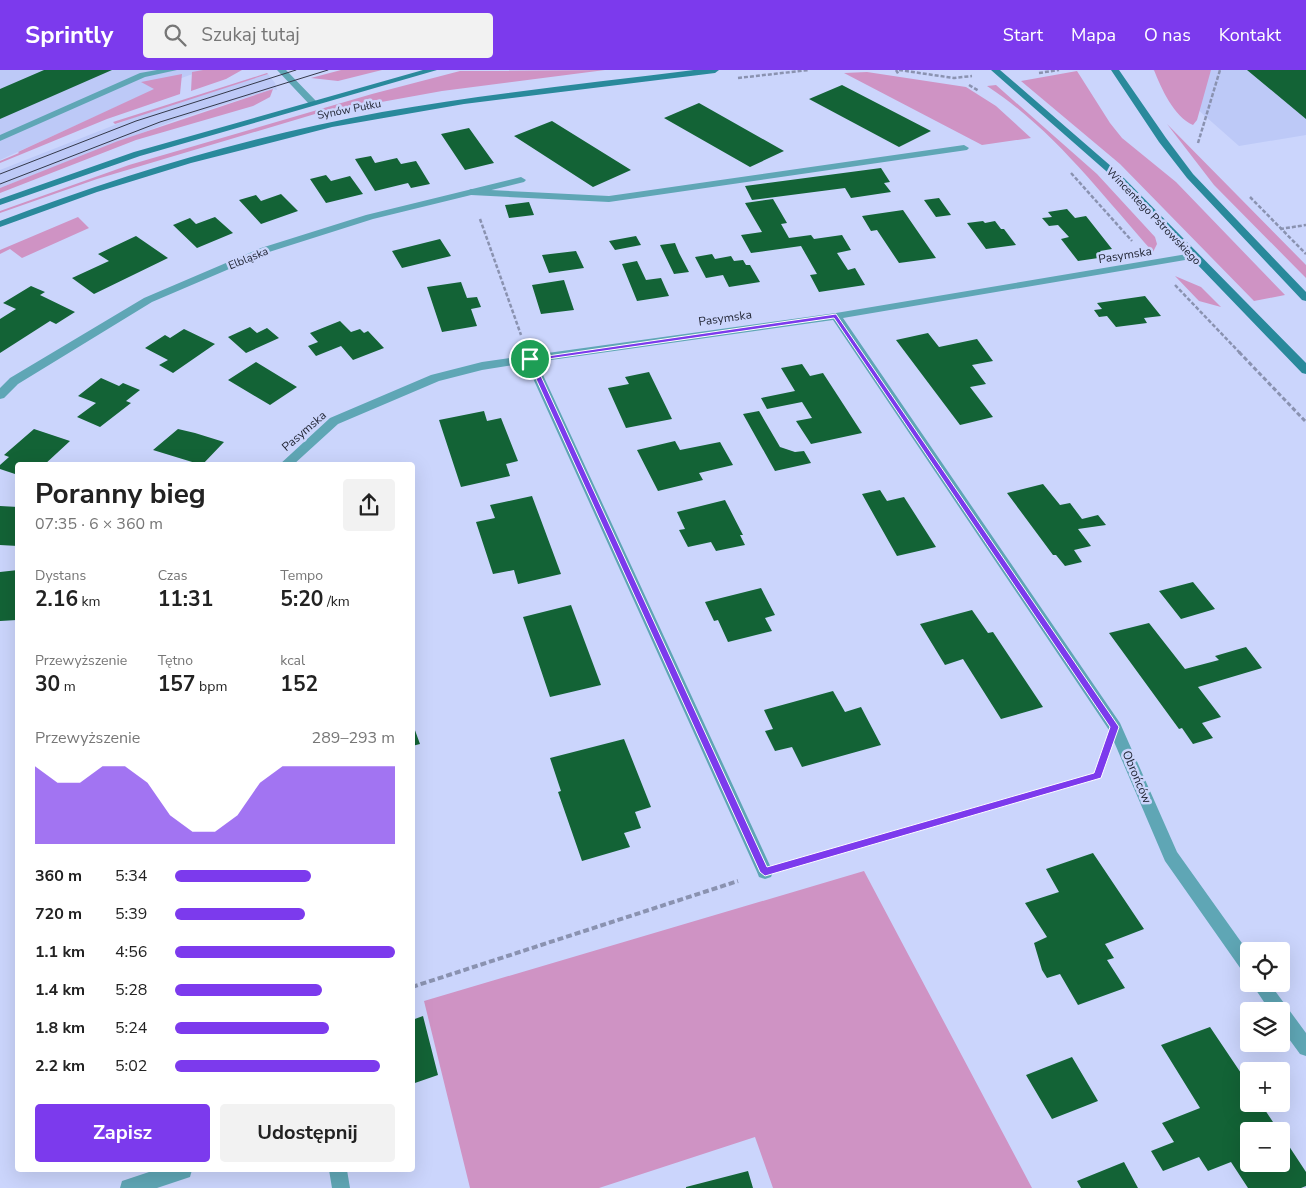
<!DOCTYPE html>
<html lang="pl">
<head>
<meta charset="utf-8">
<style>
  :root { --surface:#fff; --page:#f2f2f2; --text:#222; --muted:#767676; --accent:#7c3aed }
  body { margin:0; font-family:"Nunito Sans",sans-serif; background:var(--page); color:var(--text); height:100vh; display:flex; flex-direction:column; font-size:19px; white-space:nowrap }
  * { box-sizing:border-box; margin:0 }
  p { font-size:16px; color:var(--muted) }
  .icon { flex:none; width:28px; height:28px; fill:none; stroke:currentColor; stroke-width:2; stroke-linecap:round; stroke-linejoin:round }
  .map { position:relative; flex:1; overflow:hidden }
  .sheet { position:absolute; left:15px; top:392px; width:400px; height:710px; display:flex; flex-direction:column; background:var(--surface); border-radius:5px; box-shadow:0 5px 20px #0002 }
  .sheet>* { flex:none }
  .buttons { position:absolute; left:1240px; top:872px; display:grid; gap:10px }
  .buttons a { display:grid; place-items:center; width:50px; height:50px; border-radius:5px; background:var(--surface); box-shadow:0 5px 20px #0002; font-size:25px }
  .pin { position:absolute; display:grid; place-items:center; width:42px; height:42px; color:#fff; margin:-21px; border:2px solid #fff; border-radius:50%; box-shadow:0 1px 5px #0007 }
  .round { display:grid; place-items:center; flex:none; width:52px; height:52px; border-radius:5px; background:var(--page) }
  .overview { display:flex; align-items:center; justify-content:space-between; height:85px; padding:0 20px }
  h1 { font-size:28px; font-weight:700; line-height:38px }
  .figures { display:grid; grid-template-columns:repeat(3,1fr); gap:8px; height:85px; padding:5px 20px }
  .figures div { display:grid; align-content:center }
  .figures b { font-size:21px; font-weight:700 }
  .figures small { font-size:14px; font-weight:400 }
  .figures p { font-size:14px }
  .chart { height:140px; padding:10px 20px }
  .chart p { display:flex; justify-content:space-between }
  .chart svg { width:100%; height:90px; margin-top:5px; fill:var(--accent); opacity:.7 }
  .action { display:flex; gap:10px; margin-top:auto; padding:10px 20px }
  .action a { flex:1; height:58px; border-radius:5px; background:var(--accent); color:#fff; font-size:20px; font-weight:700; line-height:58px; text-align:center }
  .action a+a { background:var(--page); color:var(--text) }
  ul { padding:0 20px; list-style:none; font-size:16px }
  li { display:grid; grid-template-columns:80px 60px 1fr; align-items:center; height:38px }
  li i { height:12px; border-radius:6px; background:var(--accent) }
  header { display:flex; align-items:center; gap:30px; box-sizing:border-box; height:70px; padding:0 25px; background:var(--accent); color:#fff }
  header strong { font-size:24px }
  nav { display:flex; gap:28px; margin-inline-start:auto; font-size:18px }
  .search { width:350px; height:45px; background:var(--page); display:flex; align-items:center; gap:12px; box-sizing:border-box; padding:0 18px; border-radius:5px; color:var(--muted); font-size:19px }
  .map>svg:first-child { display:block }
  .built { fill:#bdc9f7 }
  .green { fill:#cf93c4 }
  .building { fill:#136336 }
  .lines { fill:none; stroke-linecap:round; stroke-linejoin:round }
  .path-far2 { stroke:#8a92b0; stroke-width:2.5; stroke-dasharray:4 2; stroke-linecap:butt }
  .path-far1 { stroke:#8a92b0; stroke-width:3; stroke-dasharray:4.5 2.5; stroke-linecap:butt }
  .path { stroke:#8a92b0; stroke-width:4; stroke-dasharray:6 3; stroke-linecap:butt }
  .service { fill:#5fa6b5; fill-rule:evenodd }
  .minor { fill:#5fa6b5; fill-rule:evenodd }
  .secondary { fill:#29899b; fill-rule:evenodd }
  .tram { stroke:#34384a; stroke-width:1 }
  .route { fill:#7c3aed; stroke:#fff; fill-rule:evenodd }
  .labels { text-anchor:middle; stroke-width:5; stroke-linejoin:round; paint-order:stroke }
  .far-street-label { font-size:11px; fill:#232736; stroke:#cbd5fc }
  .street-label { font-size:12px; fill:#232736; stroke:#cbd5fc }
</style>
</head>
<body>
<header>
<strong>Sprintly</strong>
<div class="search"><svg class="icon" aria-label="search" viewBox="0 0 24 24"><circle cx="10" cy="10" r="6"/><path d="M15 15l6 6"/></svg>Szukaj tutaj</div>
<nav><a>Start</a><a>Mapa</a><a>O nas</a><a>Kontakt</a></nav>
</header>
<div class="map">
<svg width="1306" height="1118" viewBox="0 0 1306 1118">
  <rect width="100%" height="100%" fill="#cbd5fc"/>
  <path class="built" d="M0,0h204l-31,11 -173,79z
    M1153,0h153v65l-67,11z
    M268,4l7,9 2,7 -4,-1 -95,30 -178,69v-18l140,-55z"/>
  <path class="green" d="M203,0h39l-16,9 -35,12 1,-19z
    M341,0h41l-44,11 -27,-3z
    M605,0l-163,21 -127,23 -218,65 -97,34v-2l129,-46 243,-71 88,-23z
    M1154,0h57l-14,50 -4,5c-19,-8 -32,-37 -39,-55z
    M1077,1l33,52 12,15 54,44 109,113 -31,6 -134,-137 -99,-83z
    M867,2l99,15 30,19 35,32 -49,7 -138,-72z
    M267,3l1,1 -153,50 -2,-2z
    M182,4l-2,20 -73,25 -107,44v-2l19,-8 -1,-1 136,-63 -13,-7z
    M996,15l101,89 58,63 2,7 -4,8c-52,-58 -100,-123 -166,-166z
    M273,19l-3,8 -17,9 -117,34 -136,53v-5l118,-47z
    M1167,54l139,141v13l-92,-93z
    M78,147l11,11 -67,30 -12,-9 -10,5v-4z
    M1175,206l26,11 20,20 -22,-6z
    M864,801l168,317h-259l-18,-51 -156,51h-129l-46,-187z"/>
  <path class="building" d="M44,0h68l-112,49v-30z
    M1247,0h59v49z
    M842,15l89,46 -32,16 -90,-48z
    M699,33l85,48 -34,16 -86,-49z
    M552,51l79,49 -38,17 -79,-51z
    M469,58l25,35 -29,7 -24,-36z
    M371,86l4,7 22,-5 4,6 15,-3 14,23 -19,4 -3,-5 -33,8 -20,-32z
    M881,98l9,14 -6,1 7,9 -40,6 -6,-10 -93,12 -7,-14z
    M326,105l5,6 19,-5 13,18 -37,9 -16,-24z
    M281,124l17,17 -37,13 -22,-24 17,-5 5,6z
    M939,128l12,17 -15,2 -12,-17z
    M773,129l14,24 -6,1 8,14 22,-3 3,4 28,-4 9,15 -14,3 11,17 7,-2 10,17 -46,7 -9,-17 7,-1 -16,-28 -50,7 -10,-18 21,-3 -17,-29z
    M529,132l5,13 -25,3 -4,-13z
    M1067,139l8,9 11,-2 26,33 -12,2 5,6 -27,4 -17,-22 8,-2 -11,-12 -9,1 -7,-8 10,-1 -4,-5z
    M903,140l13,19 20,29 -37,5 -22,-33 -6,1 -9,-15z
    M215,147l18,16 -36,15 -24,-23 17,-7 6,6z
    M983,151l2,2 10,-2 6,8h3l12,16 -30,4 -19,-26z
    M136,166l32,22 -74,36 -22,-16 37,-17 -11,-7z
    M636,166l5,9 -26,5 -6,-9z
    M440,169l11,17 -49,12 -10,-17z
    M675,173l4,10 10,19 -15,2 -14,-29z
    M576,181l8,17 -35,5 -7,-18z
    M712,184l3,5 16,-3 3,5 9,-1 3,5h4l10,17 -31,5 -6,-12 -17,3 -11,-21z
    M637,191l9,19 15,-2 8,18 -32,5 -15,-37z
    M564,210l10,30 -33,4 -9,-29z
    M461,212l6,16 10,-1 4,10 -10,2 6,17 -35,6 -15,-45z
    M31,216l14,6 -5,3 35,17 -19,12 -6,-3 -50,32v-34l16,-10 -13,-6z
    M1145,226l16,20 -17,2 3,5 -31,4 -9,-11 -8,1 -5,-7 8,-1 -5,-6z
    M340,251l11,11 9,-3 4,4 4,-2 16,17 -31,12 -12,-14 -25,10 -8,-10 10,-4 -8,-9z
    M250,257l7,6 10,-5 12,10 -33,15 -18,-16z
    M184,259l31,15 -42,29 -14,-8 9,-5 -23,-12 20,-13 5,3z
    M928,263l11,14 38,-8 16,22 -21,4 14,19 -16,3 23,30 -33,8 -64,-85z
    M256,292l41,25 -27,18 -42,-25z
    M802,294l8,12 13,-3 39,60 -51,11 -15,-23 16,-3 -10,-16 -35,7 -6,-11 34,-7 -14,-23z
    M649,302l23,47 -46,9 -18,-40 21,-4 -4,-7z
    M101,308l18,8 4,-3 17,7 -14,11 5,2 -31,24 -23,-10 19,-14 -18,-7z
    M484,341l3,10 14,-3 17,43 -12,3 4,12 -49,11 -22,-67z
    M759,341l21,36 15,5 9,-1 7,12 -36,8 -32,-57z
    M34,359l36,12 -26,24h-26v10l-18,-6v-4l9,-8 -5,-2z
    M178,359l17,4 29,9 -22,23 -49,-15z
    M675,371l5,9 40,-8 13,23 -34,8 4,7 -45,11 -21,-41z
    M1043,414l17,21 10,-2 12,16 16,-4 8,10 -28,4 13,17 -17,4 8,12 -17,4 -9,-11h-3l-46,-62z
    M880,420l7,11 17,-4 32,50 -39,9 -35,-62z
    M532,426l29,78 -43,10 -4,-14 -21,4 -17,-52 19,-4 -5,-13z
    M725,430l18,35h-3l5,10 -29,6 -5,-9 -23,5 -9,-17 6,-1 -8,-17z
    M0,436l18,1v39l-18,-1z
    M18,500l-1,50 -17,1v-49z
    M1193,512l22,27 -34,10 -22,-28z
    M761,518l14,27 -10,3 7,13 -44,11 -10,-22 -4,1 -9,-19z
    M571,535l30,80 -51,12 -27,-80z
    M972,540l16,23 5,-1 50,75 -42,12 -38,-60 -18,6 -25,-41z
    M1149,553l36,46 34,-9 -4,-4 31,-9 16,21 -64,19 23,30 -19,6 11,15 -20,6 -11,-16 -3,1 -70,-96z
    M833,621l12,21 16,-5 20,38 -79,22 -10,-20 -17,4 -10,-20 8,-2 -9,-19z
    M412,652l8,22 -8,2z
    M624,669l27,68 -16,5 6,16 -17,5 6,14 -48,14 -24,-69 3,-1 -11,-33z
    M1093,783l51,76 -39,15 9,14 -7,2 18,28 -47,17 -18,-31 -13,4 -5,-8 -8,-27 13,-6 -22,-34 34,-11 -13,-23z
    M423,946l15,59 -26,9v-64z
    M1210,957l39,58v19h12l18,27h-30v33h32v-30l25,38v14l-5,2h-53l-17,-26 -23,9 -9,-14 -36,14 -12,-20 23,-9 -12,-19 38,-15 -39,-63z
    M1072,987l26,44 -46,18 -26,-44z
    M1124,1092l14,26h-57l-4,-7z
    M748,1101l5,17h-67v-1z"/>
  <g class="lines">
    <path class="path-far2" d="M896,0l3,5
      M899,0l55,8 18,-2
      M1039,3l20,-3
      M738,8l71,-8
      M969,15l10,6
      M1198,73l22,-73
      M1071,103l61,68
      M1250,127l56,57
      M480,149l41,116
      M1280,159l26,-4
      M1175,215l65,68"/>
    <path class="path-far1" d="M1239,282l67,70"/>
    <path class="path" d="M792,794l305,-89 3,-8
      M412,917l326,-106"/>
    <path class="service" d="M157,0h20l-32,7 -145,64v-6l140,-62z
      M277,0h9l30,31v4h-6z
      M964,75l5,3 -2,2 -358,52 -138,-7 -5,-3 5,-3 138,7z"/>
    <path class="minor" d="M521,107l5,3 -2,2 -151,37 -104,33 -117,50 -134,82 -14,14 -4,1v-11l10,-10 134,-80 117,-50 105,-33z
      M1193,183l5,3 -1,2 -354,60 277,405 57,129 72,101v22l-6,-3 -78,-111 -56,-131 -276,-410 -296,42 236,510 -2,5 -6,2 -6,-2 -2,-5 -231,-509 -44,7 -43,11 -101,43 -45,41h-14l51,-47 101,-43 51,-13 354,-49z
      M1252,914h18l36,49v23l-6,-2 -19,-26v-17h-11z
      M155,1100h37l-2,7 -33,11h-37l2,-7z
      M329,1100h18l3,18h-18z"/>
    <path class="secondary" d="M423,0h14l-297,86 -140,49v-6l134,-47z
      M694,0h25l-4,3 -251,31 -132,23 -141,36 -94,29 -97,35v-6c124,-47 251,-85 382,-109 103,-18 208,-29 312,-42z
      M991,0h9l120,104 186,189v11l-4,-1 -188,-195z
      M1111,0h8l47,68 27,36 113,118v9l-4,-1 -115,-122 -28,-36z"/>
    <path class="tram" d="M0,104l136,-53 160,-51
      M0,114l160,-62 168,-52"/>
  </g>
  <path class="route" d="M836,244l283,413 -18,51 -336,98 -5,-4 -233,-513zM834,248l276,409 -16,46 -327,94 -233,-506z"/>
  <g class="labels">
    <g class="far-street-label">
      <text transform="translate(349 39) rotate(-11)" y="4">Synów Pułku</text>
      <text transform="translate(1154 146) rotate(46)" y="4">Wincentego Pstrowskiego</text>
      <text transform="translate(248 188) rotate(-22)" y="4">Elbląska</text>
    </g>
    <g class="street-label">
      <text transform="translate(1125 185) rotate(-9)" y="4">Pasymska</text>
      <text transform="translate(725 248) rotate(-8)" y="4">Pasymska</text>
      <text transform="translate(304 361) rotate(-41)" y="4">Pasymska</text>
      <text transform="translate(1137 707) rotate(67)" y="4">Obrońców</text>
    </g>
  </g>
</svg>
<div class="buttons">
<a><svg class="icon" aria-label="locate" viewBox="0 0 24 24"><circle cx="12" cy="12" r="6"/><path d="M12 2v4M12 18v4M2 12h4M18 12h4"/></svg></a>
<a><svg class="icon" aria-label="layers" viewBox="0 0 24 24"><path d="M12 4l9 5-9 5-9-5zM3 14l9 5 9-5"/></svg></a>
<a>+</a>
<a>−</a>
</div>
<div class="pin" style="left:530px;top:289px;background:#1e9e55"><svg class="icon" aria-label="arrive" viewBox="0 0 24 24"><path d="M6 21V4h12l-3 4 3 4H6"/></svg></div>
<section class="sheet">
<div class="overview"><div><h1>Poranny bieg</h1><p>07:35 · 6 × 360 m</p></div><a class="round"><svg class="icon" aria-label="share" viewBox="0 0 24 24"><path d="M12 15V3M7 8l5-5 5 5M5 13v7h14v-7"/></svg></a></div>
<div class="figures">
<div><p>Dystans</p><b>2.16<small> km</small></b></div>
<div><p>Czas</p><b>11:31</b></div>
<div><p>Tempo</p><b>5:20<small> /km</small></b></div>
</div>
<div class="figures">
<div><p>Przewyższenie</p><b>30<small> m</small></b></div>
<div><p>Tętno</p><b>157<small> bpm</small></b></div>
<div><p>kcal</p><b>152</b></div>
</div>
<div class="chart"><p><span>Przewyższenie</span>289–293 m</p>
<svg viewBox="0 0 160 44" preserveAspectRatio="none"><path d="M0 44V6L10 14L20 14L30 6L40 6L50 14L60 30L70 38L80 38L90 30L100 14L110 6L120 6L130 6L140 6L150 6L160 6V44z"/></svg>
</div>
<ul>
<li><b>360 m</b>5:34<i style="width:62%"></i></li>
<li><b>720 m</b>5:39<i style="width:59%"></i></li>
<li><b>1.1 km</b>4:56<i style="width:100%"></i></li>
<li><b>1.4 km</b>5:28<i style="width:67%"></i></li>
<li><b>1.8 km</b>5:24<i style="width:70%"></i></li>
<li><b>2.2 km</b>5:02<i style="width:93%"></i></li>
</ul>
<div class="action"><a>Zapisz</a><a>Udostępnij</a></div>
</section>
</div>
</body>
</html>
